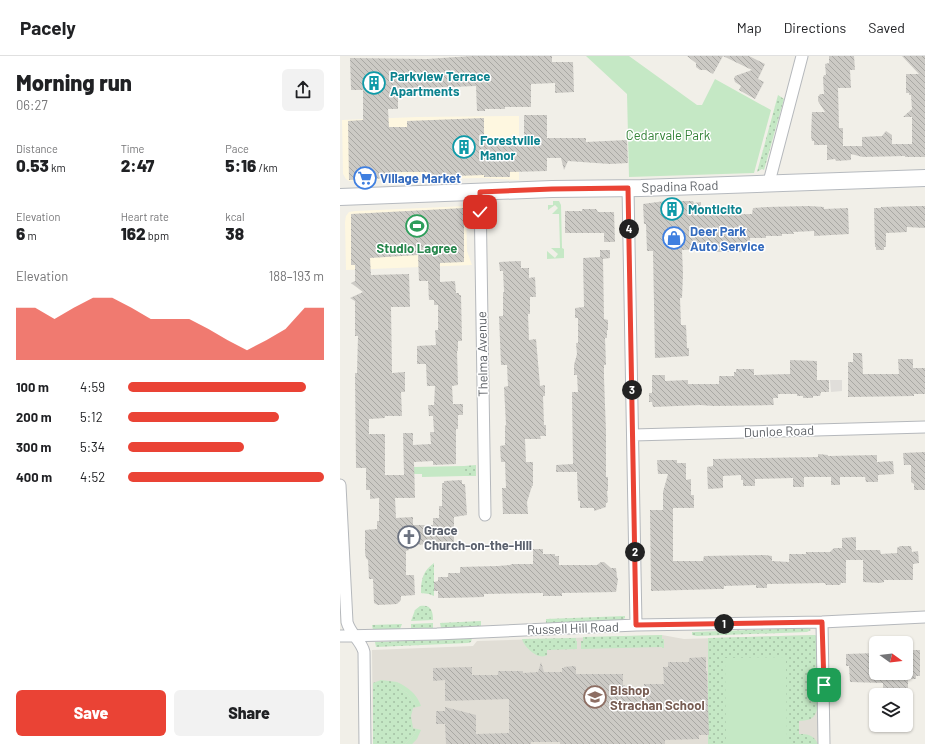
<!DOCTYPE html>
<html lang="en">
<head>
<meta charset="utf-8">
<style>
  :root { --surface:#fff; --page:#f2f2f2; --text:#202124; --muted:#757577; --line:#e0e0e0; --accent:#ea4335 }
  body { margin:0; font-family:Barlow,sans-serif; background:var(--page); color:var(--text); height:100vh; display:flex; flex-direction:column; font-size:15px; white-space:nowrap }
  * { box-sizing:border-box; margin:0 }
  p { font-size:13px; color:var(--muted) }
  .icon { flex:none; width:22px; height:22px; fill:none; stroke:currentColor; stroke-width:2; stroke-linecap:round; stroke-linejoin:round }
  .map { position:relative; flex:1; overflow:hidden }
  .drawer { display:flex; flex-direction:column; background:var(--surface); width:340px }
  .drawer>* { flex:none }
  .needle { width:26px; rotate:105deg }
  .controls { position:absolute; left:529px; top:580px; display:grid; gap:8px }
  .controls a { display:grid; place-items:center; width:44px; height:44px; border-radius:6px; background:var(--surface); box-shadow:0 1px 3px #0004; font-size:20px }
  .pin { position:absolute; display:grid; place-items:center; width:34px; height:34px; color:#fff; margin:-17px; border-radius:8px; box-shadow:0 2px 6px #0006 }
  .km { position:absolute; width:20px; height:20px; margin:-10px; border-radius:50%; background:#222; color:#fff; font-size:11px; line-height:20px; text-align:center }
  .round { display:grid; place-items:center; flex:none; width:42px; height:42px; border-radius:6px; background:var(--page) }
  .head { display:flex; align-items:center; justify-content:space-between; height:68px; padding:0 16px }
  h1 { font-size:22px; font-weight:800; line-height:30px }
  .stats { display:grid; grid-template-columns:repeat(3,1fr); gap:6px; height:68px; padding:4px 16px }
  .stats div { display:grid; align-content:center }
  .stats b { font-size:17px; font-weight:800 }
  .stats small { font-size:11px; font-weight:400 }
  .stats p { font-size:11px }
  .chart { height:112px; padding:8px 16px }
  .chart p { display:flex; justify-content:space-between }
  .chart svg { width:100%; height:72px; margin-top:4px; fill:var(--accent); opacity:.7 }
  .primary-button { display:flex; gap:8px; margin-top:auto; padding:8px 16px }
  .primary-button a { flex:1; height:46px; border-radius:6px; background:var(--accent); color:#fff; font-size:16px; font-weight:800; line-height:46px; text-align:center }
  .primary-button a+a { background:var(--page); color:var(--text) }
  ul { padding:0 16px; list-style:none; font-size:13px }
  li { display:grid; grid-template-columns:64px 48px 1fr; align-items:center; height:30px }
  li i { height:10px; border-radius:5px; background:var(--accent) }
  header { display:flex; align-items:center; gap:24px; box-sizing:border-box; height:56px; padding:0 20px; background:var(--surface); border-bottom:1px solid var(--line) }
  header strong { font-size:19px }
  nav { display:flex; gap:22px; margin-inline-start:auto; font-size:14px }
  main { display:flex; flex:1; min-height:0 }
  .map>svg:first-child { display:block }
  .commercial { fill:#fef7e0 }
  .industrial { fill:#e0deda }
  .education { fill:#e1ded6 }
  .grass { fill:url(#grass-dots) }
  .green { fill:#c5e8c5 }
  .building { fill:url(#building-back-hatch); fill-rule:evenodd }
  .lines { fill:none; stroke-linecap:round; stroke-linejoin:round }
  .street-casing { stroke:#b5b8bc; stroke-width:13 }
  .secondary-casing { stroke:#b6babf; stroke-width:18 }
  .street { stroke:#fff; stroke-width:11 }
  .secondary { stroke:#fff; stroke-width:16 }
  .route-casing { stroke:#fff; stroke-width:8 }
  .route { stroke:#ea4335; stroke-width:5 }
  .labels { text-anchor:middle; stroke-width:3; stroke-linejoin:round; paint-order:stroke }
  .culture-label { font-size:13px; font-weight:bold; fill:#0d838f; stroke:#fff; text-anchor:start }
  .park-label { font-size:13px; fill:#348238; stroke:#fff }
  .shop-label { font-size:13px; font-weight:bold; fill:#366cbe; stroke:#fff; text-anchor:start }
  .street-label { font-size:13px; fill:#5f6368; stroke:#fff }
  .leisure-label { font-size:13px; font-weight:bold; fill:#27864d; stroke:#fff }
  .worship-label { font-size:13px; font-weight:bold; fill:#5b616d; stroke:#fff; text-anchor:start }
  .education-label { font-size:13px; font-weight:bold; fill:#785e54; stroke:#fff; text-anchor:start }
</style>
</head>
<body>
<header>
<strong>Pacely</strong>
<nav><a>Map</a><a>Directions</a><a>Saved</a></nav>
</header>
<main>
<section class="drawer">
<div class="head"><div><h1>Morning run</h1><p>06:27</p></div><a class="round"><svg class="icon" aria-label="share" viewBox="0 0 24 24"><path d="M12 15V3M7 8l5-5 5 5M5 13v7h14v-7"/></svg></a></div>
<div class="stats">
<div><p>Distance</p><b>0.53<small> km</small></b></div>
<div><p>Time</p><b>2:47</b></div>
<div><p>Pace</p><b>5:16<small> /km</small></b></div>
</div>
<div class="stats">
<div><p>Elevation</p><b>6<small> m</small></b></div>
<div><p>Heart rate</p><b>162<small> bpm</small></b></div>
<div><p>kcal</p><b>38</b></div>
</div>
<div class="chart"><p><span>Elevation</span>188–193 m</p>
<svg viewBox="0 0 160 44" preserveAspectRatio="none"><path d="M0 44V12L10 12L20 19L30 12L40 6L50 6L60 12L70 19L80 19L90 19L100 25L110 32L120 38L130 32L140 25L150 12L160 12V44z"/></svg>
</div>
<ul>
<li><b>100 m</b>4:59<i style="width:91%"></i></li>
<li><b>200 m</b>5:12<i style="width:77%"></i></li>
<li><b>300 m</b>5:34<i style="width:59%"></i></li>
<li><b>400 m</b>4:52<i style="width:100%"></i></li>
</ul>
<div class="primary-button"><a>Save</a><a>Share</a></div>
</section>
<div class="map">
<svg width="585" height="688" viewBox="0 0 585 688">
  <defs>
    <pattern id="grass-dots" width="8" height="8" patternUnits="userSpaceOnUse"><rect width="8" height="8" fill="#c5e8c5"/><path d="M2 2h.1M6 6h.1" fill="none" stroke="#a3c0a4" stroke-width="1.8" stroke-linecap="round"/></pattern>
    <pattern id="building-back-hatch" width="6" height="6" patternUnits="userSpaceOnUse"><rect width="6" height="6" fill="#cccac5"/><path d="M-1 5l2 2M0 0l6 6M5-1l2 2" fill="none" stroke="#a9a8a4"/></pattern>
  </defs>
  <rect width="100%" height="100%" fill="#f1efe8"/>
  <path class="commercial" d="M179,60v64l-37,-2 -133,3 -3,-2 -3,-5 -1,-54 75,-3z
    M126,150l1,45 5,14 -126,5 -1,-48 1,-6 3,-4 6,-1z"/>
  <path class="industrial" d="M490,324h12v11l-11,1z"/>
  <path class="education" d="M322,579l22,4 131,-4 2,2 1,107h-445l-1,-94 101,-4 4,-5z"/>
  <path class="grass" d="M438,39l6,4 -20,71 -2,-1 -5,3z
    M136,409v11h-12v-10z
    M94,507v33l-5,-2 -8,-1c0,-14 2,-22 13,-30z
    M80,550c11,-2 13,5 13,14l-22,1 4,-11z
    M285,560v2l-4,3 -75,3v-5z
    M141,565v5l-40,2 -1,-5z
    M93,567v5h-22v-4z
    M62,568l-2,5 -27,1 -1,-5z
    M467,572l4,2 -4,2 -110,4 -5,-1v-3z
    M322,579v4h2v9h-2v-1l-81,2v-8h2v-4z
    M475,579l2,2v73c-3,10 -8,10 -18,11v13c9,0 15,1 19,10h-110v-106z
    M132,582l-1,4 -3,1 -92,4 -1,-5h3z
    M236,582v3h1v8l-30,1v5c-8,6 -23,-8 -25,-16z
    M41,624l16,2 -1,4 11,7 10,14 -4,1 -2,8 2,12 4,1 -4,7 -8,8h-32v-61z"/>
  <path class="green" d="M246,0h43l68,49h5l13,-26 56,31 -17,63 -125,4 -2,-83z
    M213,145h6l2,4 1,43 2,1v9l-17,1v-8l8,7 3,-4 -7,-6h9l-1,-34h-7l6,-6 -3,-3 -7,5v-5h5z
    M124,410v10l-42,1v-3h-8v-7z
    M446,601l1,87h-61l-1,-86z
    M57,626c11,5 20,12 24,24l-4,1 -10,-14 -11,-7z
    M77,673l4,1 -4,9 -5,5h-7l8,-8z"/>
  <path class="building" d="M132,0h80v6h21l1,30 -19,1v-10l-24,1v23h-26v2h-20v2h-8l-1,-25 -78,3v20h-10l1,18h18v-6l77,-3v24h40v-27h23v23h39v4l41,-2 1,23 -18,1 -42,-3 -4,9 -3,-12h-14v13l-37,1v5h-26v-2l-56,2v-5h-38l1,6 -42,2 -1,-59 15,-1v-30h-12l-1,-32 77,1z
    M347,0h62l16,8 -7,15 6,3 -9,17 -16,-9 2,-4 -6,-4 -1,-3 1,-3 17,-6 -29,-14 -10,18 -7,-4h-6l-4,-3v-4z
    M489,0h25l1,14h-5l1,18h-13l1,40h4v18h19v-9l20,-1 4,-5 6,4v9h20v-27h-9l9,-8 -1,-14h-2v-2h-3v-19h13l-17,-18h23v101h-20v-1l-42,1 -12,-3v6l-15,1 -1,-2 -8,1v-15h-13v-4h-2l-1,-5 1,-24h13l-7,-11v-4l2,-3h4l-1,-16 1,-3h2l-1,-11 4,-1z
    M325,145l1,3 12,-1 1,-2h14l1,2 7,-1v13l51,-1 1,-6 14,-1 42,-1 15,1v2l24,-1 1,26 -35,2v-5l-21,1 1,2h-12v2h-16v2h-16l1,14h-36l1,-2 -12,-1 -22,1 1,24 -1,24h-2l1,27h5l1,23h2v8l-34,2 -2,-107h-6l-1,-27h-2l-1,-20z
    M577,150h8v22l-18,-1v5l-21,1v14h-2v3h-8v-3h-1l-1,-39h7v-1z
    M124,152v54l-24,1v19l15,-1 1,12h3v2h2l1,46h-4v10h-1l1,34 -6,1 1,18h10v11h-5v14h-2v35l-23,1v-4l-19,1 1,36h-20l1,20 17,-1v8h20v-7h6v-12h3v-23h2v-2l18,-1v4h3l2,31 -13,2v28h-6v4h-13l-1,-5 -25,1v5l-3,1v24h8l1,20 -14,1v4l-4,4 -19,1 -4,-2 -1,-24h-4l-1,-19 -2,-2 -1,-5v-23l12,-1v-8h2v-23l-9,1v-9h-4v-22h-10l-1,-95h2l1,-37h-3v-35l-5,-3 13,-6 -12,-9 4,-2v-16h-4v-51zM78,199l1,26h9l1,19h5v5h4v25h-3l1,15 -19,1v18h9l1,22h8l-1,19h-6l1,11h4l1,16h-4l1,12 -18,1v-12h-10l1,42h-19v-41h-16v-15l16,-1v-2h17l-1,-24h4v-20l-13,1 -1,-66h19l-1,-33 -38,1 -1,-17z
    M242,153h14l2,3h16l1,30h-11v-9h-39v-22h17z
    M260,194h10v8l-7,1 1,60 4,1v10h-1v8h-2l1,27h-2v13l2,54v45h2v14h-1l1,11 -2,1v4l-12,4v-3h-14v-7h-2l-1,-29h-21v-7l17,-1 -1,-72h6l-1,-17h-3v-10l3,-11 -1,-11h2v-25h-3v-10l9,-1 -1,-49 17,-1z
    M181,205v7h8v10l6,-1 1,20h-6v17h-2l1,26 7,-1 4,47 5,-1v11h-2l1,29h2v11h-6l1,3h-16l1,23h7v24h-1l-5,16 1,12h-25l-1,-26h4l-1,-26h-4l-1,-16 5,-1v-19l1,-1 -2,-38 4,-1 -1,-21h-6l-2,-49h4v-24h1l-1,-21h-3l-1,-9z
    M513,297h9l1,21h36l-1,-15h15v9h12v26h-11v2l-66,1v-35h5z
    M450,304l27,1v19h12v12h-8l-1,4h-7v2h-10v-2h-6v-2h-19v4h-5l1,7 -60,1 -14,-1 -47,2 -1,-5h-3v-9h3v-18h13v6l23,-1v4h31v-8h15v-4h2v-3h18v6l36,-1z
    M585,396v38h-11v-6l-3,-2v-17h-7l-1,-12z
    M478,398l10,1v1l49,-1v7l16,-1 1,13 -16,1v7h-12l-1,-5h-25v8h-9v-8h-27v10h-11v-9l-38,1v7h-12v-6h-2v-5l-18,1v12l-15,1 -1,-22 6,-1v-7l105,-2z
    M317,404h20v3h9v17l5,-1v16h3v13h-21v53h30l1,-5 61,-1 7,1v5l17,1v-8h17v-2h24l4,-4h8v-10l14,-1v13h24l1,4 16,-1v-5l3,-2h11l1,6 6,-1 1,12 -6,1v16h-29v2l-4,1 -17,-1v-22h-17v23h-5l-1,2h-14l-1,-2 -58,1v4h-11v-3l-32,1v3h-7l-66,2 -1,-81h13v-18l5,-18h-10z
    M193,493h10v5h12v2h4v9h38l4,-3h3l7,6h5l1,9 1,2 -2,13 -54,1v3h-19v-3l-59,1v3l-39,1h-7v-7h-4v-9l4,-1v-4h10v-4h12v-6l38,-1 12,-1 2,-1h21z
    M566,594h14v26h-4v3h-8v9h-16l1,3h-10v-8l-33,-1 -1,-16h-3v-12l30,-1v20h30z
    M366,601v14h1l2,64h-10v4l-34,1v4h-105v-2h-29v2h-85l-1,-20h-9v-13h9v-4l31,8v19l33,-1v-34l-64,2v-21l-12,1v-13l39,-1v8h26v-4h25v2l15,-1 3,-10 3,10h18v-4h2v-1l10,-1 2,1v7h47v11h2l1,4h18v-5h20l-1,-17h5v-5h21v-4z"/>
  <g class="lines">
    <g class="street-casing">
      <path id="street" d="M429,126l33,-126
        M288,132l8,437
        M140,136l5,323
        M293,379l292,-8
        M0,429l7,137c3,12 14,18 17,30l1,92
        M482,566l2,122
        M0,580l97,-2 199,-9 186,-3 103,-5"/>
    </g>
    <g class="secondary-casing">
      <path id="secondary" d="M0,141l212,-8 89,-1 284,-10"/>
    </g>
    <use href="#street" class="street"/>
    <use href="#secondary" class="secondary"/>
  </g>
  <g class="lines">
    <g class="route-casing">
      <path id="route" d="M140,156v-20l72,-3 76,-1 8,437 186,-3 2,63"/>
    </g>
    <use href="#route" class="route"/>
  </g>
  <defs>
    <g id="building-ring" transform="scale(1.15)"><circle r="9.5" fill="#fff" stroke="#0f9aa8" stroke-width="1.5"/><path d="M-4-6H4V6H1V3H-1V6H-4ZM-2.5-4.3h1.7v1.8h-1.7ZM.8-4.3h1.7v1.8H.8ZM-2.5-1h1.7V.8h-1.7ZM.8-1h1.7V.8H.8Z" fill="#0f9aa8"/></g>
    <g id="supermarket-ring" transform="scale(1.15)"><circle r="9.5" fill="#fff" stroke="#3f7fe0" stroke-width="1.5"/><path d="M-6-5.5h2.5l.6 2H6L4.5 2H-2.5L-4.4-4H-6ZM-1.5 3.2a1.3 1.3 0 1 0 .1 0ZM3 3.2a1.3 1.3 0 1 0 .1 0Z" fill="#3f7fe0"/></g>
    <g id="stadium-ring" transform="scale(1.15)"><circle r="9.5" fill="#fff" stroke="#2e9e5b" stroke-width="1.5"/><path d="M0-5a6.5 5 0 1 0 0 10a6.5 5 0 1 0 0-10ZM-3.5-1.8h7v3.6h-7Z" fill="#2e9e5b"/></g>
    <g id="shop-ring" transform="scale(1.15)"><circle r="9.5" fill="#fff" stroke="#3f7fe0" stroke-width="1.5"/><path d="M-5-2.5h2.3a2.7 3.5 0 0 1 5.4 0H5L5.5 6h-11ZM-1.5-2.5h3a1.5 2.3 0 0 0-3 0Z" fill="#3f7fe0"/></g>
    <g id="church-ring" transform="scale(1.15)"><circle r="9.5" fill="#fff" stroke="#6b7280" stroke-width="1.5"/><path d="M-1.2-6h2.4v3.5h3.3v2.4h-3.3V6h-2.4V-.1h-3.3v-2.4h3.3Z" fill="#6b7280"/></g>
    <g id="school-ring" transform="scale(1.15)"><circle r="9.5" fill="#fff" stroke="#8d6e63" stroke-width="1.5"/><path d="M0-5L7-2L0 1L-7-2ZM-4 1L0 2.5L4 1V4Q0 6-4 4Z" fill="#8d6e63"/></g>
  </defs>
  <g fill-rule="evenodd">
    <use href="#building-ring" x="34" y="27"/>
    <use href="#building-ring" x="124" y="91"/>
    <use href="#supermarket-ring" x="25" y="122"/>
    <use href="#building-ring" x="332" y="153"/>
    <use href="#stadium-ring" x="77" y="170"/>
    <use href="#shop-ring" x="334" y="182"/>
    <use href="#church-ring" x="69" y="481"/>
    <use href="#school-ring" x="255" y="641"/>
  </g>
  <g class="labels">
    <g class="culture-label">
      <text x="50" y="25">Parkview Terrace<tspan x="50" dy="15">Apartments</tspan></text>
      <text x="140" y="89">Forestville<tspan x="140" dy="15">Manor</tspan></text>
      <text x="348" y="158">Monticito</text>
    </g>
    <g class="park-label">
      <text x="328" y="84">Cedarvale Park</text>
    </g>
    <g class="shop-label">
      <text x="40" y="127">Village Market</text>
      <text x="350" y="180">Deer Park<tspan x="350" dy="15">Auto Service</tspan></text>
    </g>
    <g class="street-label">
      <text transform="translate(340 130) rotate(-2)" y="5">Spadina Road</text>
      <text transform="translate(142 298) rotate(-91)" y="5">Thelma Avenue</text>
      <text transform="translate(439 375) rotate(-2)" y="5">Dunloe Road</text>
      <text transform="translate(233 572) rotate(-2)" y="5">Russell Hill Road</text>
    </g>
    <g class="leisure-label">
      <text x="77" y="197">Studio Lagree</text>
    </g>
    <g class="worship-label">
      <text x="84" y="479">Grace<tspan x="84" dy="15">Church-on-the-Hill</tspan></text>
    </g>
    <g class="education-label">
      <text x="270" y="639">Bishop<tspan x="270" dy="15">Strachan School</tspan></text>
    </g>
  </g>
</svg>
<div class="controls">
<a><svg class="needle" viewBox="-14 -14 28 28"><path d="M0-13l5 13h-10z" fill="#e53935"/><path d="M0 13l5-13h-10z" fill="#757577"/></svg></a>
<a><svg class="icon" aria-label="layers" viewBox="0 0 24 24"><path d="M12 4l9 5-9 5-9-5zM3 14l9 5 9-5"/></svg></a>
</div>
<div class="pin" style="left:484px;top:629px;background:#1e9e55"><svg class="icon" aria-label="arrive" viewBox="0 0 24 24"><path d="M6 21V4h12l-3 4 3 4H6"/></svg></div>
<div class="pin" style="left:140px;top:156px;background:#d93025"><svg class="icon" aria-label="check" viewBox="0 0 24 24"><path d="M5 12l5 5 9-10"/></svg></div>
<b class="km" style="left:384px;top:568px">1</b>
<b class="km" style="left:295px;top:496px">2</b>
<b class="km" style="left:292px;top:334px">3</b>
<b class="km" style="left:289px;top:173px">4</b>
</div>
</main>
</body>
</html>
